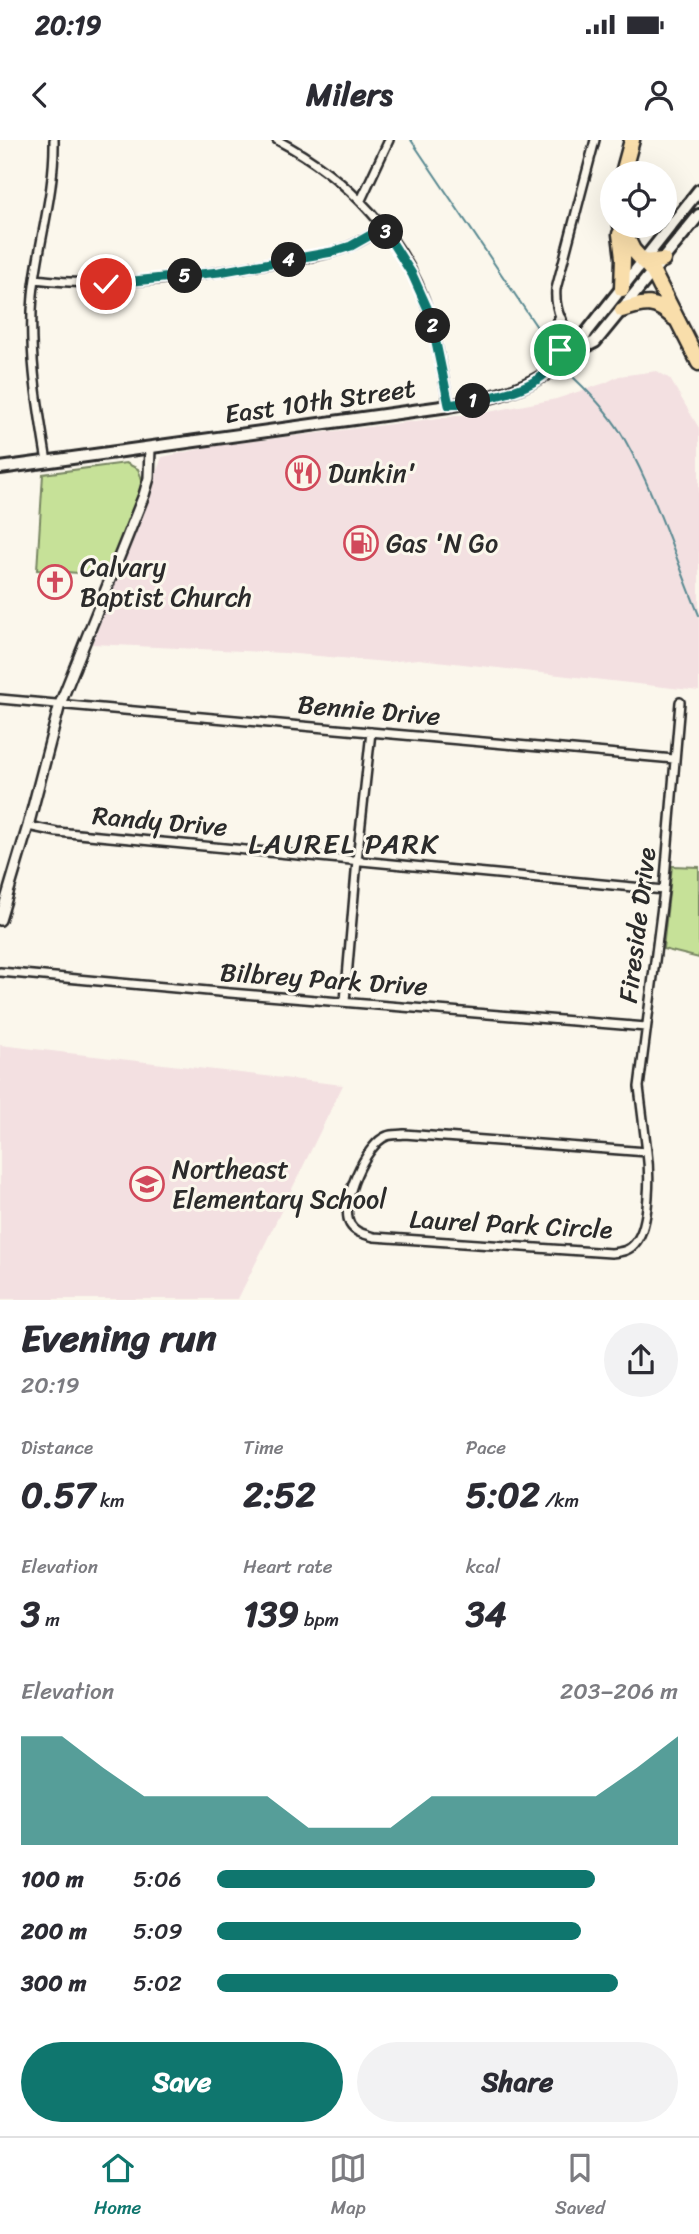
<!DOCTYPE html>
<html lang="en">
<head>
<meta charset="utf-8">
<style>
  :root { --surface:#fff; --page:#f2f2f3; --text:#2b2b33; --muted:#7c7c81; --line:#e1e1e2; --accent:#0f766e }
  body { margin:0; font-family:Sriracha,sans-serif; background:var(--page); color:var(--text); height:100vh; display:flex; flex-direction:column; font-size:26px; white-space:nowrap }
  * { box-sizing:border-box; margin:0 }
  p { font-size:23px; color:var(--muted) }
  .icon { flex:none; width:38px; height:38px; fill:none; stroke:currentColor; stroke-width:2; stroke-linecap:round; stroke-linejoin:round }
  .map { position:relative; height:1160px; overflow:hidden }
  .side { display:flex; flex-direction:column; background:var(--surface); flex:1 }
  .side>* { flex:none }
  .controls { position:absolute; left:600px; top:21px; display:grid; gap:14px }
  .controls a { display:grid; place-items:center; width:77px; height:77px; border-radius:50%; background:var(--surface); box-shadow:0 7px 28px #0002; font-size:35px }
  .pin { position:absolute; display:grid; place-items:center; width:60px; height:60px; color:#fff; margin:-30px; border:4px solid #fff; border-radius:50%; box-shadow:0 2px 7px #0007 }
  .km { position:absolute; width:35px; height:35px; margin:-18px; border-radius:50%; background:#222; color:#fff; font-size:19px; line-height:35px; text-align:center }
  .round { display:grid; place-items:center; flex:none; width:74px; height:74px; border-radius:37px; background:var(--page) }
  .overview { display:flex; align-items:center; justify-content:space-between; height:119px; padding:0 21px }
  h1 { font-size:38px; font-weight:700; line-height:52px }
  .stats { display:grid; grid-template-columns:repeat(3,1fr); gap:10px; height:119px; padding:7px 21px }
  .stats div { display:grid; align-content:center }
  .stats b { font-size:35px; font-weight:700 }
  .stats small { font-size:19px; font-weight:400 }
  .stats p { font-size:19px }
  .chart { height:196px; padding:14px 21px }
  .chart p { display:flex; justify-content:space-between }
  .chart svg { width:100%; height:126px; margin-top:7px; fill:var(--accent); opacity:.7 }
  .primary-button { display:flex; gap:14px; margin-top:auto; padding:14px 21px }
  .primary-button a { flex:1; height:80px; border-radius:42px; background:var(--accent); color:#fff; font-size:28px; font-weight:700; line-height:80px; text-align:center }
  .primary-button a+a { background:var(--page); color:var(--text) }
  ul { padding:0 21px; list-style:none; font-size:23px }
  li { display:grid; grid-template-columns:112px 84px 1fr; align-items:center; height:52px }
  li i { height:18px; border-radius:9px; background:var(--accent) }
  .status { display:flex; justify-content:space-between; align-items:center; height:49px; padding:0 35px; background:var(--surface); direction:ltr }
  .status svg { height:19px; fill:currentColor }
  header { display:flex; justify-content:space-between; align-items:center; height:91px; padding:0 21px; background:var(--surface); font-size:32px; font-weight:700 }
  .dock { display:flex; justify-content:space-around; align-items:center; height:98px; border-top:2px solid var(--line); background:var(--surface); font-size:19px; color:var(--muted) }
  .dock a { display:grid; justify-items:center; gap:4px }
  .dock .current { color:var(--accent) }
  .map>svg:first-child { display:block }
  .built { fill:#f3e0e1 }
  .green { fill:#c6e198; stroke:#788662; stroke-width:2 }
  .lines { fill:none; stroke-linecap:round; stroke-linejoin:round }
  .stream { stroke:#598991; stroke-width:2 }
  .minor-casing { stroke:#2b2b2b; stroke-width:12 }
  .tertiary-casing { stroke:#2b2b2b; stroke-width:14 }
  .secondary-casing { stroke:#2b2b2b; stroke-width:16 }
  .motorway-casing { stroke:#2b2b2b; stroke-width:19 }
  .minor { stroke:#fbf7ec; stroke-width:7 }
  .tertiary { stroke:#fbf7ec; stroke-width:9 }
  .secondary { stroke:#fbf7ec; stroke-width:10 }
  .motorway { stroke:#f9deab; stroke-width:14 }
  .route-casing { stroke:#fff; stroke-width:14 }
  .route { stroke:#0f766e; stroke-width:9 }
  .labels { text-anchor:middle; stroke-width:6; stroke-linejoin:round; paint-order:stroke }
  .street-label { font-size:26px; fill:#2b2b2b; stroke:#fbf7ec }
  .poi-label { font-size:26px; fill:#2b2b2b; stroke:#fbf7ec; text-anchor:start }
  .neighbourhood-label { font-size:28px; letter-spacing:2px; fill:#2b2b2b; stroke:#fbf7ec }
</style>
</head>
<body>
<div class="status"><b>20:19</b><svg viewBox="0 0 49 12"><path d="M0 12V9h3v3zM5 12V6h3v6zM10 12V3h3v9zM15 12V0h3v12zM26 1h20v11H26zM47 4h2v5h-2z"/></svg></div>
<header><svg class="icon" aria-label="back" viewBox="0 0 24 24"><path d="M15 5l-7 7 7 7"/></svg>Milers<svg class="icon" aria-label="person" viewBox="0 0 24 24"><circle cx="12" cy="8" r="4"/><path d="M4 21q1-7 8-7t8 7"/></svg></header>
<div class="map">
<svg width="699" height="1160" viewBox="0 0 699 1160">
  <rect width="100%" height="100%" fill="#fbf7ec"/>
  <filter id="ink" filterUnits="userSpaceOnUse"><feTurbulence type="fractalNoise" baseFrequency=".0143" numOctaves="2"/><feDisplacementMap in="SourceGraphic" scale="14" xChannelSelector="R" yChannelSelector="G"/><feConvolveMatrix kernelMatrix="1 2 1 2 8 2 1 2 1" color-interpolation-filters="sRGB"/></filter>
  <g filter="url(#ink)">
    <path class="built" d="M657,231l13,8 29,49v263l-280,-32 -33,3 -101,-9 -193,-9 70,-187 52,-11 274,-34 68,-13 49,-16 14,-7z
      M0,905l343,40 -105,214h-238z"/>
    <path class="green" d="M126,323l12,6 5,13 -36,93 -70,-5 6,-96z
      M672,726l27,1v91l-36,-9z"/>
    <g class="lines">
      <path class="stream" d="M411,0l140,208
        M574,238c19,18 38,38 51,62 31,55 50,117 74,175"/>
      <g class="minor-casing">
        <path id="minor" d="M277,0c69,36 132,100 153,177 8,29 13,59 19,89
          M361,60l28,-60
          M35,139c77,10 155,-2 231,-15 27,-4 58,-7 84,-18 12,-5 22,-12 33,-18
          M578,209c-12,-20 -24,-35 -22,-60l39,-149
          M47,322c-9,-55 -19,-110 -14,-167 5,-52 22,-102 21,-155
          M0,559l674,60
          M28,686l29,6 607,58
          M0,832l230,21 416,34
          M345,861l12,-141 14,-128
          M404,994l243,18c3,22 3,72 -11,90 -6,9 -15,10 -25,11l-237,-16c-9,-3 -19,-4 -24,-13 -11,-20 16,-81 37,-88 5,-2 12,-1 17,-2z
          M647,1012l-8,-65 25,-197 16,-188"/>
      </g>
      <g class="tertiary-casing">
        <path id="tertiary" d="M0,780l28,-94 32,-122 84,-209 5,-17 1,-30"/>
      </g>
      <g class="secondary-casing">
        <path id="secondary" d="M578,209l9,-17 112,-142
          M550,229l12,-23 -2,-27
          M0,328l449,-62c33,-6 65,-13 95,-31 18,-10 31,-24 51,-33l104,-127"/>
      </g>
      <g class="motorway-casing">
        <path id="motorway" d="M623,33l9,-33
          M621,86l12,24 20,22 46,91
          M620,94l3,24 -1,31
          M644,122l19,-2
          M622,170c23,-8 33,-10 52,8"/>
      </g>
      <use href="#minor" class="minor"/>
      <use href="#tertiary" class="tertiary"/>
      <use href="#secondary" class="secondary"/>
      <use href="#motorway" class="motorway"/>
    </g>
  </g>
  <g class="lines" filter="url(#ink)">
    <g class="route-casing">
      <path id="route" d="M106,144l113,-12 113,-20 19,-6 32,-18 29,46 18,40 19,91c30,-5 79,-12 100,-35 5,-5 8,-13 11,-20"/>
    </g>
    <use href="#route" class="route"/>
  </g>
  <defs>
    <g id="restaurant-ring" transform="scale(1.75)"><circle r="9.5" fill="#fbf7ec" stroke="#d1495b" stroke-width="1.5"/><path d="M-5-6h1v4h1v-4h1v4h1v-4h1v5L-1.5 .5V6h-2V.5L-5-1ZM5-6V6H3V1.5H1.5Q1.5-4 5-6Z" fill="#d1495b"/></g>
    <g id="fuel-ring" transform="scale(1.75)"><circle r="9.5" fill="#fbf7ec" stroke="#d1495b" stroke-width="1.5"/><path d="M-5.5-6h7V0h2V4h1.3V-2.5L3-4.5l.8-.8L6-3V5H2.5V1h-1V6h-7ZM-4.2-4.7v3.2H.2V-4.7Z" fill="#d1495b"/></g>
    <g id="church-ring" transform="scale(1.75)"><circle r="9.5" fill="#fbf7ec" stroke="#d1495b" stroke-width="1.5"/><path d="M-1.2-6h2.4v3.5h3.3v2.4h-3.3V6h-2.4V-.1h-3.3v-2.4h3.3Z" fill="#d1495b"/></g>
    <g id="school-ring" transform="scale(1.75)"><circle r="9.5" fill="#fbf7ec" stroke="#d1495b" stroke-width="1.5"/><path d="M0-5L7-2L0 1L-7-2ZM-4 1L0 2.5L4 1V4Q0 6-4 4Z" fill="#d1495b"/></g>
  </defs>
  <g fill-rule="evenodd">
    <use href="#restaurant-ring" x="303" y="333"/>
    <use href="#fuel-ring" x="361" y="403"/>
    <use href="#church-ring" x="55" y="442"/>
    <use href="#school-ring" x="147" y="1044"/>
  </g>
  <g class="labels">
    <g class="street-label">
      <text transform="translate(320 261) rotate(-8)" y="9">East 10th Street</text>
      <text transform="translate(369 570) rotate(5)" y="9">Bennie Drive</text>
      <text transform="translate(160 681) rotate(5)" y="9">Randy Drive</text>
      <text transform="translate(637 785) rotate(-83)" y="9">Fireside Drive</text>
      <text transform="translate(324 839) rotate(4)" y="9">Bilbrey Park Drive</text>
      <text transform="translate(511 1084) rotate(3)" y="9">Laurel Park Circle</text>
    </g>
    <g class="poi-label">
      <text x="328" y="342">Dunkin'</text>
      <text x="386" y="412">Gas 'N Go</text>
      <text x="80" y="436">Calvary<tspan x="80" dy="30">Baptist Church</tspan></text>
      <text x="172" y="1038">Northeast<tspan x="172" dy="30">Elementary School</tspan></text>
    </g>
    <g class="neighbourhood-label">
      <text x="344" y="713">LAUREL PARK</text>
    </g>
  </g>
</svg>
<div class="controls">
<a><svg class="icon" aria-label="locate" viewBox="0 0 24 24"><circle cx="12" cy="12" r="6"/><path d="M12 2v4M12 18v4M2 12h4M18 12h4"/></svg></a>
</div>
<div class="pin" style="left:560px;top:210px;background:#1e9e55"><svg class="icon" aria-label="arrive" viewBox="0 0 24 24"><path d="M6 21V4h12l-3 4 3 4H6"/></svg></div>
<div class="pin" style="left:106px;top:144px;background:#d93025"><svg class="icon" aria-label="check" viewBox="0 0 24 24"><path d="M5 12l5 5 9-10"/></svg></div>
<b class="km" style="left:473px;top:261px">1</b>
<b class="km" style="left:433px;top:186px">2</b>
<b class="km" style="left:386px;top:92px">3</b>
<b class="km" style="left:289px;top:120px">4</b>
<b class="km" style="left:185px;top:136px">5</b>
</div>
<section class="side">
<div class="overview"><div><h1>Evening run</h1><p>20:19</p></div><a class="round"><svg class="icon" aria-label="share" viewBox="0 0 24 24"><path d="M12 15V3M7 8l5-5 5 5M5 13v7h14v-7"/></svg></a></div>
<div class="stats">
<div><p>Distance</p><b>0.57<small> km</small></b></div>
<div><p>Time</p><b>2:52</b></div>
<div><p>Pace</p><b>5:02<small> /km</small></b></div>
</div>
<div class="stats">
<div><p>Elevation</p><b>3<small> m</small></b></div>
<div><p>Heart rate</p><b>139<small> bpm</small></b></div>
<div><p>kcal</p><b>34</b></div>
</div>
<div class="chart"><p><span>Elevation</span>203–206 m</p>
<svg viewBox="0 0 160 44" preserveAspectRatio="none"><path d="M0 44V6L10 6L20 17L30 27L40 27L50 27L60 27L70 38L80 38L90 38L100 27L110 27L120 27L130 27L140 27L150 17L160 6V44z"/></svg>
</div>
<ul>
<li><b>100 m</b>5:06<i style="width:82%"></i></li>
<li><b>200 m</b>5:09<i style="width:79%"></i></li>
<li><b>300 m</b>5:02<i style="width:87%"></i></li>
</ul>
<div class="primary-button"><a>Save</a><a>Share</a></div>
</section>
<nav class="dock">
<a class="current"><svg class="icon" aria-label="home" viewBox="0 0 24 24"><path d="M3 11l9-7 9 7M6 9v11h12V9"/></svg>Home</a>
<a><svg class="icon" aria-label="map" viewBox="0 0 24 24"><path d="M3 6l6-2 6 2 6-2v14l-6 2-6-2-6 2zM9 4v14M15 6v14"/></svg>Map</a>
<a><svg class="icon" aria-label="saved" viewBox="0 0 24 24"><path d="M7 4h10v16l-5-4-5 4z"/></svg>Saved</a>
</nav>
</body>
</html>
